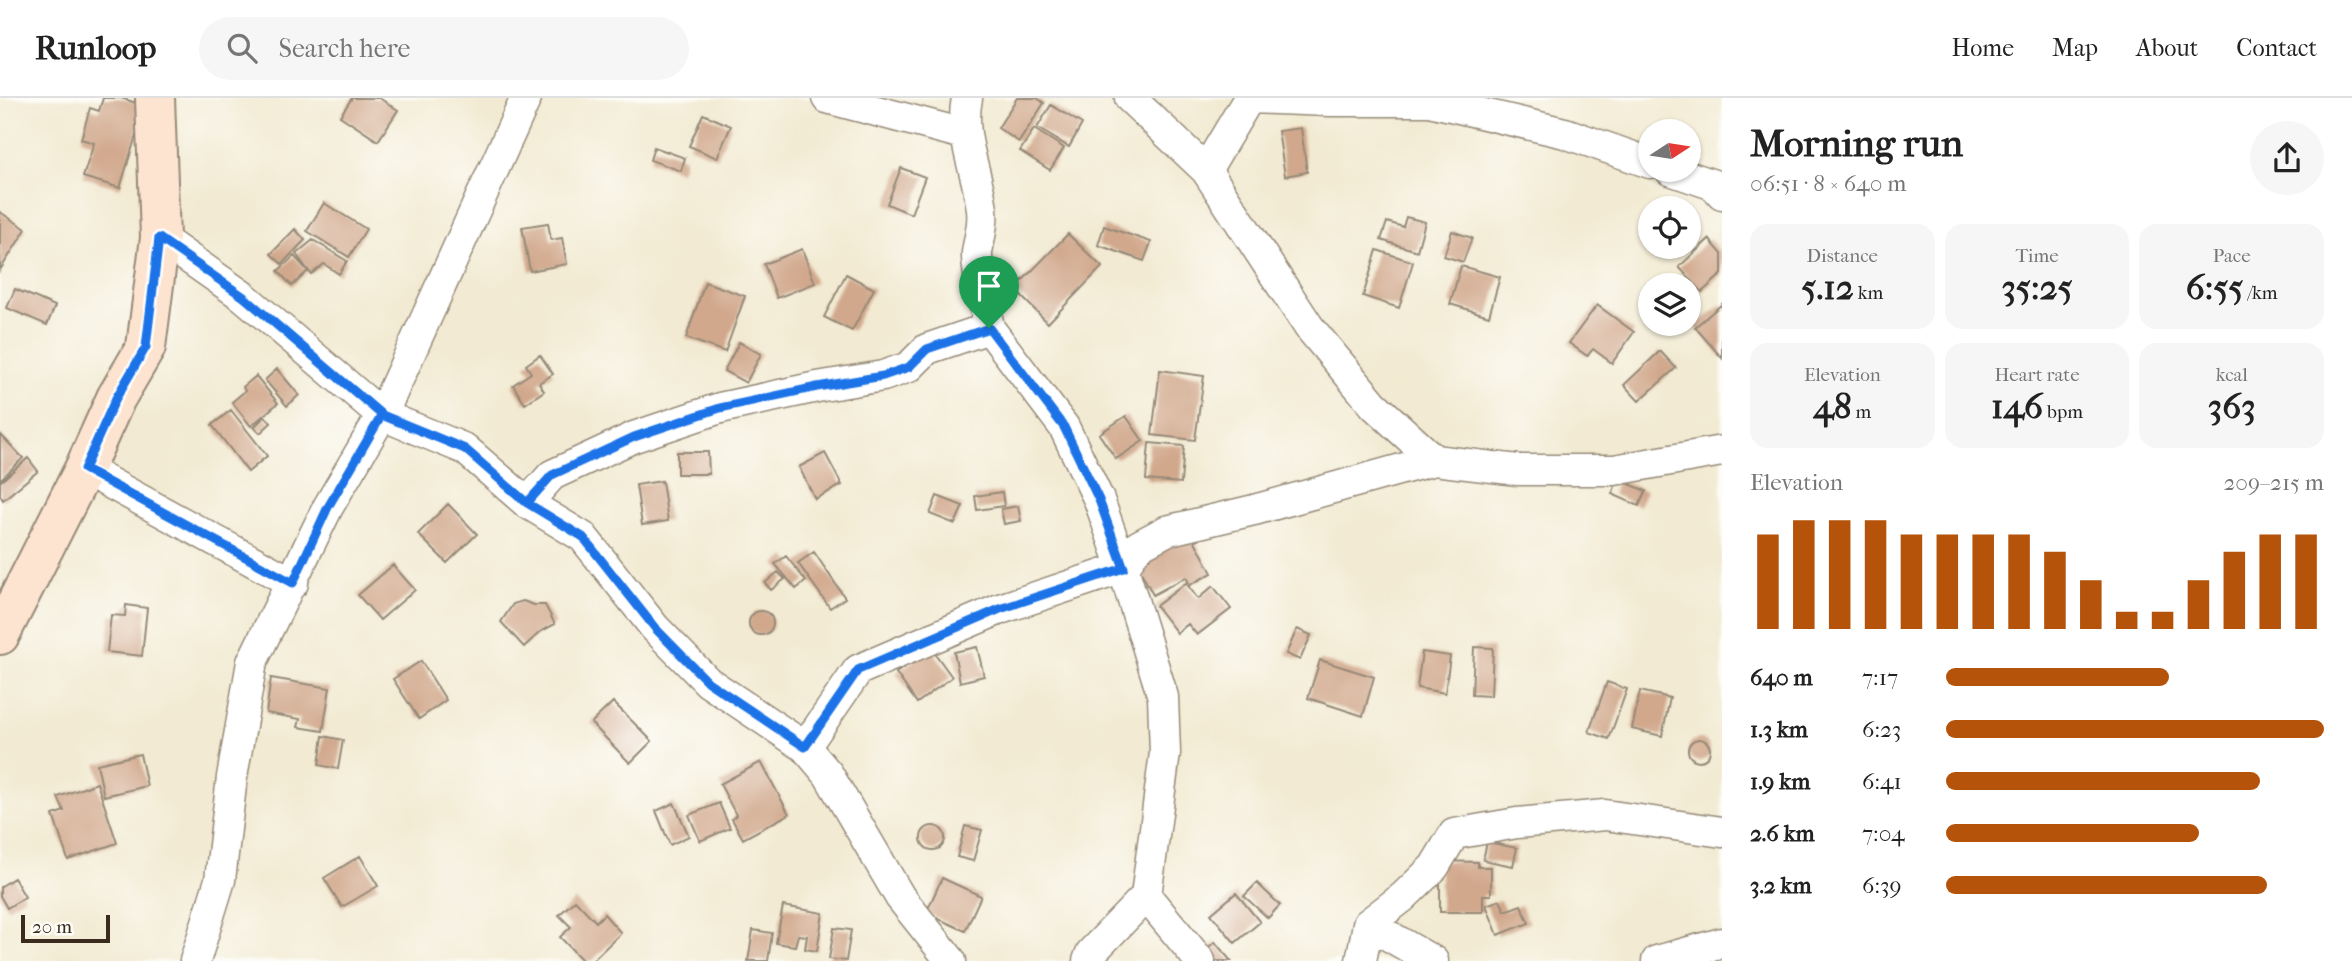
<!DOCTYPE html>
<html lang="en">
<head>
<meta charset="utf-8">
<style>
  :root { --surface:#fff; --page:#f6f6f6; --text:#222; --muted:#767676; --line:#e0e0e0; --accent:#b45309 }
  body { margin:0; font-family:"IM FELL French Canon",serif; background:var(--page); color:var(--text); height:100vh; display:flex; flex-direction:column; font-size:26px; white-space:nowrap }
  * { box-sizing:border-box; margin:0 }
  p { font-size:23px; color:var(--muted) }
  .icon { flex:none; width:38px; height:38px; fill:none; stroke:currentColor; stroke-width:2; stroke-linecap:round; stroke-linejoin:round }
  .map { position:relative; flex:1; overflow:hidden }
  .details { display:flex; flex-direction:column; background:var(--surface); width:630px }
  .details>* { flex:none }
  .needle { width:46px; rotate:78deg }
  .buttons { position:absolute; left:1638px; top:21px; display:grid; gap:14px }
  .buttons a { display:grid; place-items:center; width:63px; height:63px; border-radius:50%; background:var(--surface); box-shadow:0 2px 5px #0004; font-size:35px }
  .scale { position:absolute; left:21px; bottom:18px; width:89px; box-sizing:border-box; padding-left:7px; border:4px solid #3b2a1e; border-top:0; font-size:19px; line-height:24px; white-space:nowrap; color:#3b2a1e; -webkit-text-stroke:5px #fdfcf7; paint-order:stroke }
  .pin { position:absolute; display:grid; place-items:center; width:60px; height:60px; color:#fff; margin:-72px -30px; border-radius:50% 50% 50% 0; rotate:-45deg; box-shadow:0 0 7px #0007 }
  .pin .icon { rotate:45deg }
  .round { display:grid; place-items:center; flex:none; width:74px; height:74px; border-radius:37px; background:var(--page) }
  .summary { display:flex; align-items:center; justify-content:space-between; height:119px; padding:0 28px }
  h1 { font-size:38px; font-weight:700; line-height:52px }
  .metrics { display:grid; grid-template-columns:repeat(3,1fr); gap:10px; height:119px; padding:7px 28px }
  .metrics div { display:grid; align-content:center; border-radius:18px; background:var(--page); text-align:center }
  .metrics b { font-size:35px; font-weight:700 }
  .metrics small { font-size:19px; font-weight:400 }
  .metrics p { font-size:19px }
  .chart { height:196px; padding:14px 28px }
  .chart p { display:flex; justify-content:space-between }
  .chart svg { width:100%; height:126px; margin-top:7px; stroke:var(--accent); stroke-width:6 }
  ul { padding:0 28px; list-style:none; font-size:23px }
  li { display:grid; grid-template-columns:112px 84px 1fr; align-items:center; height:52px }
  li i { height:18px; border-radius:9px; background:var(--accent) }
  header { display:flex; align-items:center; gap:42px; box-sizing:border-box; height:98px; padding:0 35px; background:var(--surface); border-bottom:2px solid var(--line) }
  header strong { font-size:33px }
  nav { display:flex; gap:38px; margin-inline-start:auto; font-size:24px }
  .search { width:490px; height:63px; background:var(--page); display:flex; align-items:center; gap:18px; box-sizing:border-box; padding:0 24px; border-radius:38px; color:var(--muted); font-size:26px }
  main { display:flex; flex:1; min-height:0 }
  .map>svg:first-child { display:block }
  .building { fill:#d1a88c }
  .lines { fill:none; stroke-linecap:round; stroke-linejoin:round }
  .street-casing { stroke:#968a78; stroke-width:33 }
  .secondary-casing { stroke:#968a78; stroke-width:42 }
  .street { stroke:#fff; stroke-width:30 }
  .secondary { stroke:#fde4d1; stroke-width:38 }
  .route-casing { stroke:#fff; stroke-width:14 }
  .route { stroke:#1a73e8; stroke-width:9 }
</style>
</head>
<body>
<header>
<strong>Runloop</strong>
<div class="search"><svg class="icon" aria-label="search" viewBox="0 0 24 24"><circle cx="10" cy="10" r="6"/><path d="M15 15l6 6"/></svg>Search here</div>
<nav><a>Home</a><a>Map</a><a>About</a><a>Contact</a></nav>
</header>
<main>
<div class="map">
<svg width="1722" height="863" viewBox="0 0 1722 863">
  <rect width="100%" height="100%" fill="#fdfcf7"/>
  <filter id="ink" filterUnits="userSpaceOnUse"><feTurbulence type="fractalNoise" baseFrequency=".0143" numOctaves="2"/><feDisplacementMap in="SourceGraphic" scale="14" xChannelSelector="R" yChannelSelector="G"/><feConvolveMatrix kernelMatrix="1 2 1 2 8 2 1 2 1" color-interpolation-filters="sRGB"/></filter>
  <filter id="wash" filterUnits="userSpaceOnUse"><feTurbulence type="fractalNoise" baseFrequency=".00686" numOctaves="4" result="noise"/><feDisplacementMap in="SourceGraphic" scale="28" xChannelSelector="R" yChannelSelector="G"/><feGaussianBlur stdDeviation="1.57" result="paint"/><feColorMatrix in="noise" values="0 0 0 0 0 0 0 0 0 0 0 0 0 0 0 0 0 1.4 0 .05"/><feComposite in="paint" operator="in"/></filter>
  <g filter="url(#wash)">
    <rect width="100%" height="100%" fill="#f2ead2"/>
    <g id="blocks">
      <path class="building" d="M103,0h18l24,8 -25,82 -37,-11 11,-34 -13,-4 9,-31 9,3z
        M352,0h27l19,12 -20,31 -38,-25z
        M1017,0h20l7,5 -25,39 -21,-14z
        M1051,7l31,19 -13,23 -32,-19z
        M703,16l28,12 -14,32 -28,-12z
        M1301,30l6,44 -22,4 -7,-45z
        M1034,31l30,19 -14,22 -30,-19z
        M654,49l31,11 -4,13 -31,-11z
        M901,70l24,9 -14,37 -24,-10z
        M324,105l42,26 -17,28 -42,-26z
        M0,114l26,17 -26,41z
        M1406,119l19,5 -8,29 -36,-11 6,-18 16,5z
        M548,125l3,17 11,-2 5,26 -37,7 -8,-44z
        M1104,128l47,16 -7,19 -46,-16z
        M295,131l10,11 -23,24 -11,-10z
        M1452,133l20,7 -9,24 -19,-6z
        M1068,136l34,33 -54,56 -34,-34z
        M1709,141l13,15v20l-20,18 -23,-25z
        M313,142l34,21 -8,13 -15,-10 -13,10 -15,-20z
        M802,151l13,34 -38,15 -13,-34z
        M1377,152l36,12 -14,46 -36,-12z
        M294,158l14,15 -16,15 -14,-15z
        M1461,168l39,11 -11,39 -39,-12z
        M846,176l28,15 -22,42 -28,-14z
        M705,184l40,14 -20,56 -39,-14z
        M15,191l40,17 -8,19 -40,-17z
        M1722,206v54l-27,-31z
        M1597,207l37,27 -22,31 -19,-14 -6,7 -18,-13z
        M739,244l22,12 -15,29 -22,-12z
        M1660,253l16,17 -37,33 -15,-16z
        M540,257l13,19 -14,9 5,8 -19,13 -12,-19 18,-12 -5,-8z
        M277,271l22,26 -12,11 -22,-26z
        M1160,272l44,6 -9,64 -43,-5z
        M256,278l22,27 -27,23 -19,-24 13,-11 -2,-4z
        M231,312l36,46 -19,16 -36,-47z
        M265,318l6,7 -11,10 -6,-6z
        M1126,318l17,25 -27,18 -17,-25z
        M0,336l23,24 -23,22z
        M1149,345l35,3 -3,37 -35,-3z
        M677,354h31l1,22h-32z
        M825,355l17,32 -27,14 -16,-32z
        M28,360l10,13 -35,29 -3,-5v-13z
        M1618,381l28,12 -7,15 -27,-12z
        M662,383l6,40 -26,4 -6,-40z
        M1002,394l2,14 -27,4 -2,-14z
        M937,398l26,10 -8,18 -25,-10z
        M448,406l29,30 -30,29 -29,-29z
        M1018,408l3,15 -17,3 -3,-15z
        M1189,432l23,43 -22,12 -4,-8 -33,18 -16,-31 33,-18 -2,-5z
        M814,454l31,46 -15,10 -32,-45z
        M786,458l20,25 -10,8 -21,-25z
        M393,467l22,25 -35,30 -22,-25z
        M778,474l7,7 -14,11 -6,-7z
        M1186,485l12,16 15,-13 18,23 -34,26 -9,-11 -11,9 -21,-27z
        M523,503l11,4h11l10,19 -15,8 -16,15 -23,-25 12,-18z
        M126,507l21,3 -5,48 -35,-4 4,-37 14,1z
        M749 525a12 12 0 1 1 24 0a12 12 0 1 1-24 0Z
        M1297,531l14,6 -11,25 -14,-6z
        M977,549l7,29 -24,6 -6,-30z
        M1474,549l19,1 -2,48 -19,-1z
        M931,550l21,29 -35,26 -21,-30z
        M1422,554l28,4 -5,37 -28,-5z
        M1320,562l54,17 -11,39 -55,-18z
        M421,563l25,39 -27,19 -26,-40z
        M271,580l59,10 -7,43 -25,-4 2,-8 -34,-6z
        M1607,584l20,7 -18,50 -20,-7z
        M1640,593l30,7 -8,38 -30,-7z
        M613,604l39,39 -22,22 -39,-40z
        M323,638l20,4 -5,29 -19,-4z
        M1688 652a11 11 0 1 1 22 0a11 11 0 1 1-22 0Z
        M140,656l7,32 -43,10 -7,-32z
        M761,664l28,52 -46,25 -11,-20 4,-4 -16,-31z
        M97,685l20,60 -49,17 -15,-45 11,-4 -6,-14z
        M674,705l15,33 -19,9 -14,-34z
        M719,705l11,25 -30,13 -11,-26z
        M921 740a12 12 0 1 1 24 0a12 12 0 1 1-24 0Z
        M965,728l17,4 -9,31 -16,-4z
        M1487,744l30,6 -4,18 -30,-6z
        M360,758l18,30 -36,21 -18,-29z
        M1440,763l38,1v5h13v28h-8v17h-43z
        M14,780l11,19 -18,11 -7,-12v-9z
        M942,780l39,18 -16,35 -39,-18z
        M1257,785l23,22 -12,13 -24,-22z
        M1236,795l24,29 -25,21 -24,-29z
        M575,802l21,22 8,-8 17,19 -29,28h-9l-23,-24 11,-10 -12,-12z
        M1500,802l5,11 16,-6 8,18 -31,12 -12,-30z
        M783,808l40,7 -6,38 -12,-2 2,-13 -9,-1 -3,11 -19,-3z
        M834,830l17,2 -5,31 -17,-2z
        M753,832l19,3 -4,28h-20z
        M1215,844l16,19h-19l-8,-10z"/>
    </g>
  </g>
  <g filter="url(#ink)">
    <use href="#blocks" fill-opacity="0" stroke="#968a78" stroke-width="2"/>
    <g class="lines">
      <g class="street-casing">
        <path id="street" d="M827,0l137,36
          M1130,0l76,72 103,157 65,78 60,55 84,10h96l108,-19
          M1249,0l81,3h99l136,32 85,30
          M1206,72l43,-72
          M1670,72l44,15 8,9
          M160,140l84,59 138,118 83,34 62,54 56,34 72,91 53,54 97,65 23,27 72,123 51,64
          M989,230l75,99 35,73 24,68 40,129 2,56 -19,143 -55,57 -3,8
          M84,371l209,114
          M527,405l25,-28 82,-38 86,-29 97,-21 66,-11 26,-9 18,-18 62,-21c-3,-20 -13,-56 -12,-75 2,-15 7,-28 5,-43 -4,-40 -23,-70 -15,-112
          M805,649l53,-77 142,-61 123,-41 15,-22 28,-15 88,-21 180,-50
          M1146,798l54,65
          M1368,826l65,37
          M195,863l25,-81 12,-103 20,-115 76,-155 54,-92 144,-317
          M1361,863l7,-37 35,-27 31,-30 20,-33 63,-11 88,-8 117,17
          M1657,863l65,-18"/>
      </g>
      <g class="secondary-casing">
        <path id="secondary" d="M0,537l84,-166 32,-71 30,-51 14,-109 -5,-140"/>
      </g>
      <use href="#street" class="street"/>
      <use href="#secondary" class="secondary"/>
    </g>
  </g>
  <g class="lines" filter="url(#ink)">
    <g class="route-casing">
      <path id="route" d="M989,230l-62,21 -18,18 -26,9 -66,11 -97,21 -86,29 -82,38 -25,28 -62,-54 -83,-34 -138,-118 -85,-59 -13,109 -30,51 -32,71 209,114 35,-76 54,-92 83,34 62,54 56,34 72,91 53,54 97,65 53,-77 142,-61 124,-41 -25,-68 -35,-73 -75,-99"/>
    </g>
    <use href="#route" class="route"/>
  </g>
</svg>
<div class="buttons">
<a><svg class="needle" viewBox="-14 -14 28 28"><path d="M0-13l5 13h-10z" fill="#e53935"/><path d="M0 13l5-13h-10z" fill="#767676"/></svg></a>
<a><svg class="icon" aria-label="locate" viewBox="0 0 24 24"><circle cx="12" cy="12" r="6"/><path d="M12 2v4M12 18v4M2 12h4M18 12h4"/></svg></a>
<a><svg class="icon" aria-label="layers" viewBox="0 0 24 24"><path d="M12 4l9 5-9 5-9-5zM3 14l9 5 9-5"/></svg></a>
</div>
<div class="scale">20 m</div>
<div class="pin" style="left:989px;top:230px;background:#1e9e55"><svg class="icon" aria-label="arrive" viewBox="0 0 24 24"><path d="M6 21V4h12l-3 4 3 4H6"/></svg></div>
</div>
<section class="details">
<div class="summary"><div><h1>Morning run</h1><p>06:51 · 8 × 640 m</p></div><a class="round"><svg class="icon" aria-label="share" viewBox="0 0 24 24"><path d="M12 15V3M7 8l5-5 5 5M5 13v7h14v-7"/></svg></a></div>
<div class="metrics">
<div><p>Distance</p><b>5.12<small> km</small></b></div>
<div><p>Time</p><b>35:25</b></div>
<div><p>Pace</p><b>6:55<small> /km</small></b></div>
</div>
<div class="metrics">
<div><p>Elevation</p><b>48<small> m</small></b></div>
<div><p>Heart rate</p><b>146<small> bpm</small></b></div>
<div><p>kcal</p><b>363</b></div>
</div>
<div class="chart"><p><span>Elevation</span>209–215 m</p>
<svg viewBox="0 0 160 44" preserveAspectRatio="none"><path d="M5 44V11M15 44V6M25 44V6M35 44V6M45 44V11M55 44V11M65 44V11M75 44V11M85 44V17M95 44V27M105 44V38M115 44V38M125 44V27M135 44V17M145 44V11M155 44V11"/></svg>
</div>
<ul>
<li><b>640 m</b>7:17<i style="width:59%"></i></li>
<li><b>1.3 km</b>6:23<i style="width:100%"></i></li>
<li><b>1.9 km</b>6:41<i style="width:83%"></i></li>
<li><b>2.6 km</b>7:04<i style="width:67%"></i></li>
<li><b>3.2 km</b>6:39<i style="width:85%"></i></li>
</ul>
</section>
</main>
</body>
</html>
